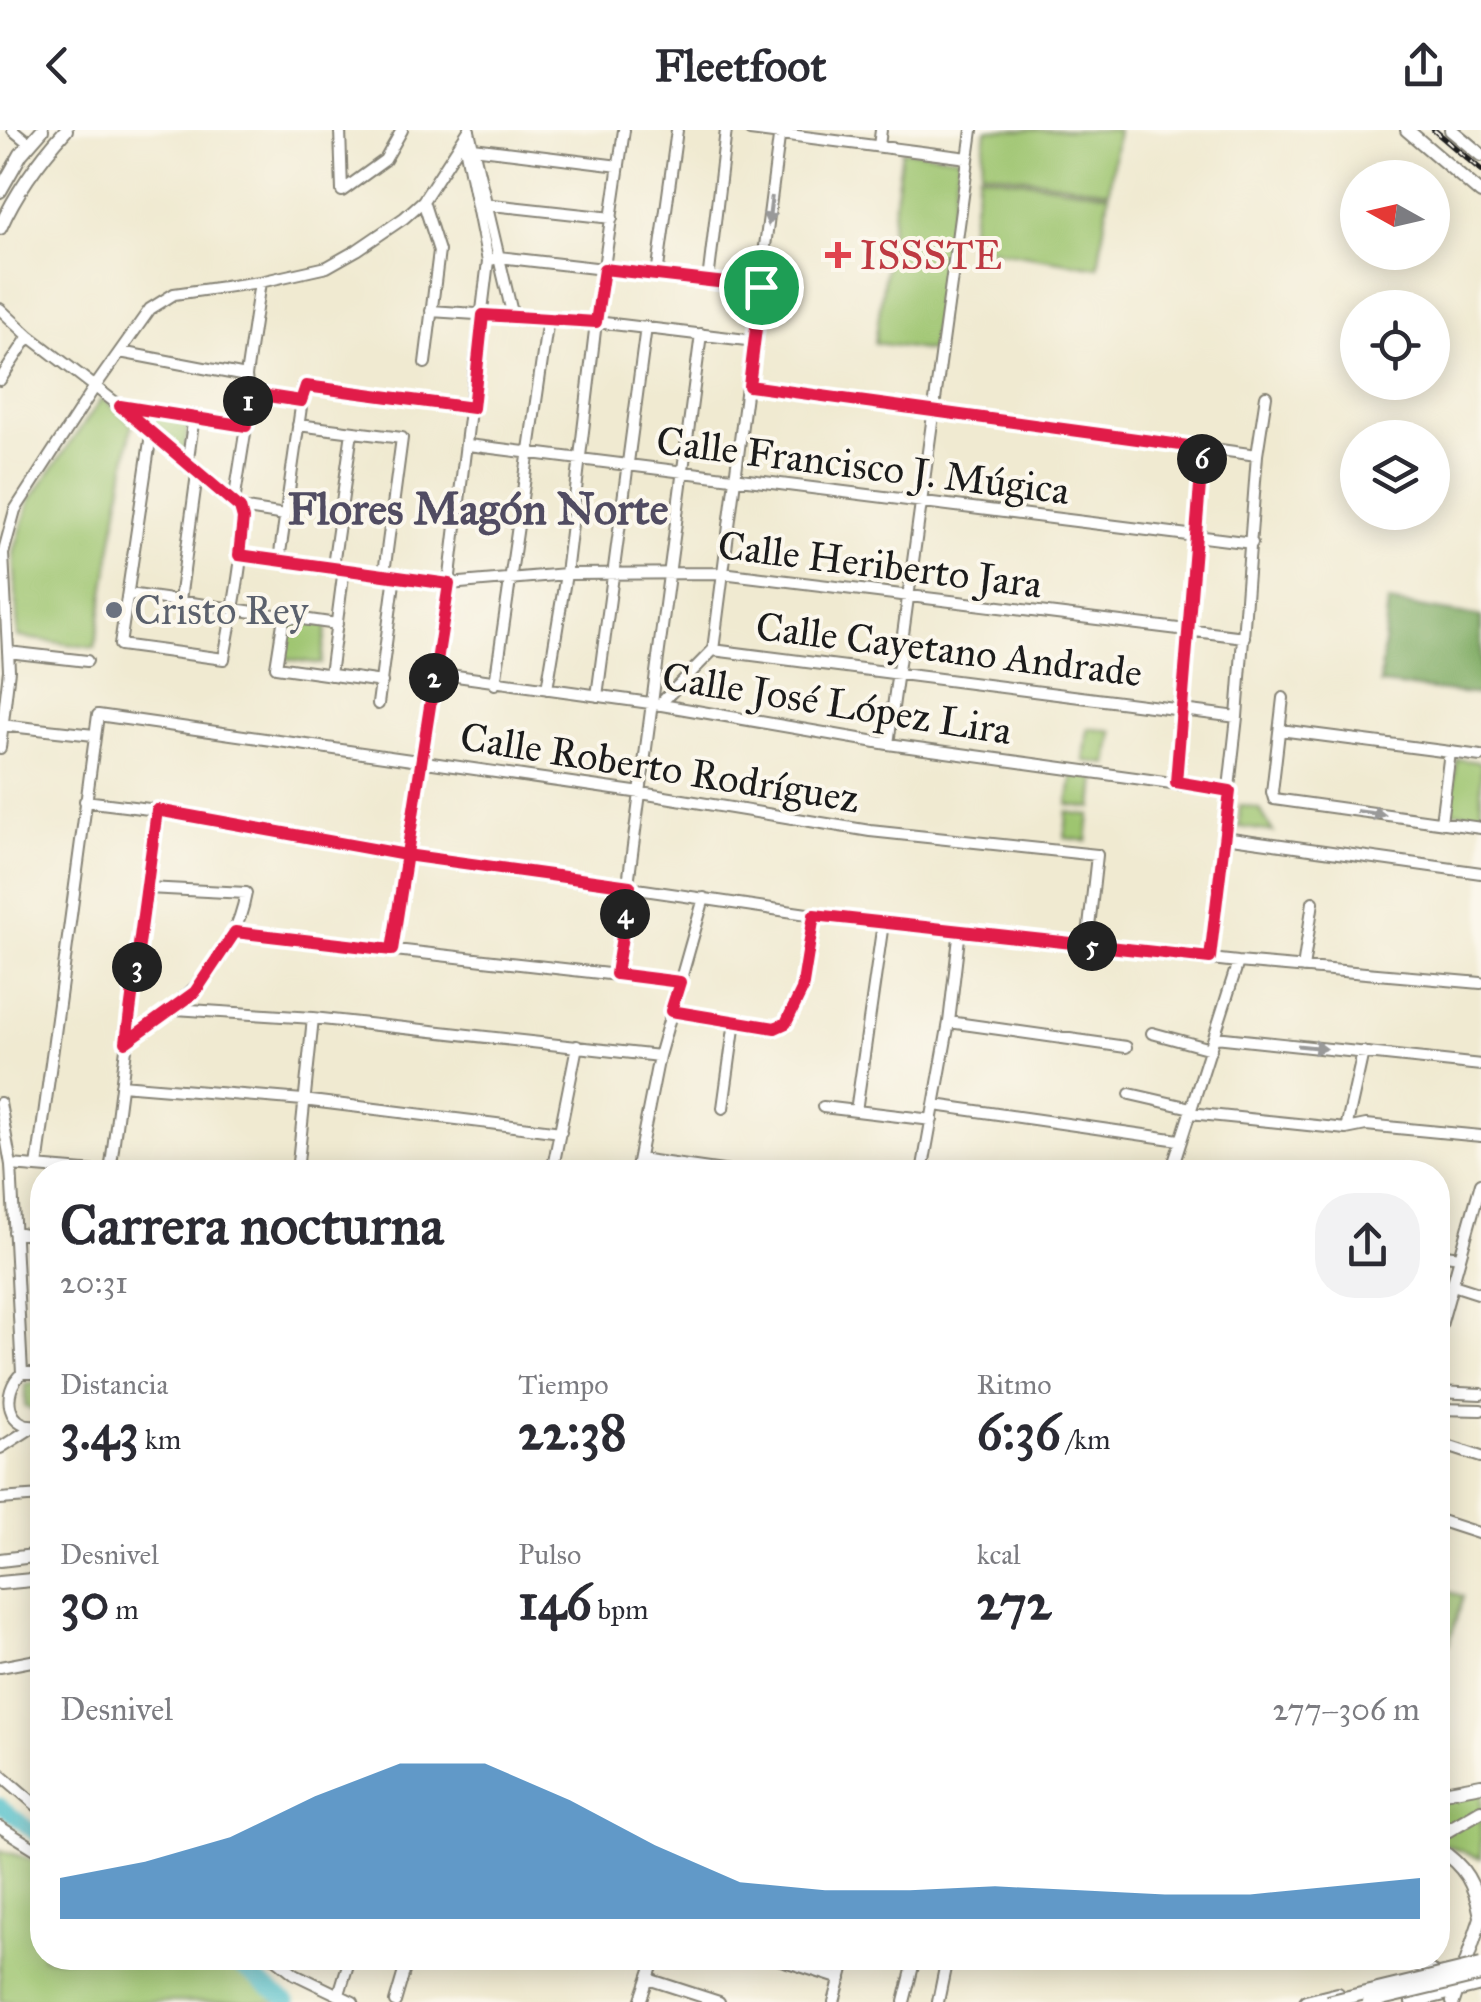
<!DOCTYPE html>
<html lang="es">
<head>
<meta charset="utf-8">
<style>
  :root { --surface:#fff; --page:#f2f2f3; --text:#2b2b33; --muted:#7c7c81; --accent:#1f6fb2 }
  body { margin:0; font-family:"IM FELL Great Primer",serif; background:var(--page); color:var(--text); height:100vh; display:flex; flex-direction:column; font-size:38px; white-space:nowrap }
  * { box-sizing:border-box; margin:0 }
  p { font-size:32px; color:var(--muted) }
  .icon { flex:none; width:55px; height:55px; fill:none; stroke:currentColor; stroke-width:2; stroke-linecap:round; stroke-linejoin:round }
  .map { position:relative; flex:1; overflow:hidden }
  .side { position:absolute; left:30px; top:1030px; width:1420px; height:810px; display:flex; flex-direction:column; background:var(--surface); border-radius:40px; box-shadow:0 5px 25px #0003 }
  .side>* { flex:none }
  .needle { width:65px; rotate:278deg }
  .tools { position:absolute; left:1340px; top:30px; display:grid; gap:20px }
  .tools a { display:grid; place-items:center; width:110px; height:110px; border-radius:50%; background:var(--surface); box-shadow:0 5px 25px #0003; font-size:50px }
  .pin { position:absolute; display:grid; place-items:center; width:85px; height:85px; color:#fff; margin:-42px; border:5px solid #fff; border-radius:50%; box-shadow:0 2px 10px #0007 }
  .km { position:absolute; width:50px; height:50px; margin:-25px; border-radius:50%; background:#222; color:#fff; font-size:28px; line-height:50px; text-align:center }
  .round { display:grid; place-items:center; flex:none; width:105px; height:105px; border-radius:40px; background:var(--page) }
  .summary { display:flex; align-items:center; justify-content:space-between; height:170px; padding:0 30px }
  h1 { font-size:55px; font-weight:700; line-height:75px }
  .metrics { display:grid; grid-template-columns:repeat(3,1fr); gap:15px; height:170px; padding:10px 30px }
  .metrics div { display:grid; align-content:center }
  .metrics b { font-size:50px; font-weight:700 }
  .metrics small { font-size:28px; font-weight:400 }
  .metrics p { font-size:28px }
  .chart { height:280px; padding:20px 30px }
  .chart p { display:flex; justify-content:space-between }
  .chart svg { width:100%; height:180px; margin-top:10px; fill:var(--accent); opacity:.7 }
  header { display:flex; justify-content:space-between; align-items:center; height:130px; padding:0 30px; background:var(--surface); font-size:45px; font-weight:700 }
  .map>svg:first-child { display:block }
  .green { fill:#9ec570; stroke:#5d7046; stroke-width:2.5 }
  .forest { fill:#7eaa62; stroke:#4d633f; stroke-width:2.5 }
  .lines { fill:none; stroke-linecap:round; stroke-linejoin:round }
  .river { stroke:#52c0ca; stroke-width:15 }
  .minor-casing { stroke:#868376; stroke-width:14 }
  .major-casing { stroke:#868376; stroke-width:16 }
  .minor { stroke:#fff; stroke-width:10 }
  .major { stroke:#fff; stroke-width:12 }
  .rail-casing { stroke:#1c1c1c; stroke-width:6 }
  .rail { stroke:#fbf7ec; stroke-width:2.5; stroke-dasharray:8; stroke-linecap:butt }
  .major-bridge-casing { stroke:#868376; stroke-width:16; stroke-linecap:butt }
  .major-bridge { stroke:#fff; stroke-width:12 }
  .oneway { fill:#999 }
  .route-casing { stroke:#fff; stroke-width:20 }
  .route { stroke:#e11d48; stroke-width:12 }
  .health-dot { fill:#e0444e; stroke:#fbf7ec; stroke-width:4 }
  .worship-dot { fill:#6b7280; stroke:#fbf7ec; stroke-width:4 }
  .labels { text-anchor:middle; stroke-width:8; stroke-linejoin:round; paint-order:stroke }
  .health-label { font-size:40px; fill:#be3a42; stroke:#fbf7ec; text-anchor:start }
  .street-label { font-size:40px; fill:#1c1c1c; stroke:#fbf7ec }
  .worship-label { font-size:40px; fill:#5b616d; stroke:#fbf7ec; text-anchor:start }
  .quarter-label { font-size:45px; font-weight:bold; fill:#514c62; stroke:#fbf7ec }
</style>
</head>
<body>
<header><svg class="icon" aria-label="back" viewBox="0 0 24 24"><path d="M15 5l-7 7 7 7"/></svg>Fleetfoot<svg class="icon" aria-label="share" viewBox="0 0 24 24"><path d="M12 15V3M7 8l5-5 5 5M5 13v7h14v-7"/></svg></header>
<div class="map">
<svg width="1481" height="1872" viewBox="0 0 1481 1872">
  <rect width="100%" height="100%" fill="#fbf7ec"/>
  <filter id="ink" filterUnits="userSpaceOnUse"><feTurbulence type="fractalNoise" baseFrequency=".01" numOctaves="2"/><feDisplacementMap in="SourceGraphic" scale="20" xChannelSelector="R" yChannelSelector="G"/><feConvolveMatrix kernelMatrix="1 2 1 2 8 2 1 2 1" color-interpolation-filters="sRGB"/></filter>
  <filter id="wash" filterUnits="userSpaceOnUse"><feTurbulence type="fractalNoise" baseFrequency=".0048" numOctaves="4" result="noise"/><feDisplacementMap in="SourceGraphic" scale="40" xChannelSelector="R" yChannelSelector="G"/><feGaussianBlur stdDeviation="2.25" result="paint"/><feColorMatrix in="noise" values="0 0 0 0 0 0 0 0 0 0 0 0 0 0 0 0 0 1.4 0 .05"/><feComposite in="paint" operator="in"/></filter>
  <g filter="url(#wash)">
    <rect width="100%" height="100%" fill="#f0ead1"/>
    <path class="green" d="M986,0h132l-9,61 -128,-20z
      M902,20l58,7 -29,194 -56,-8z
      M979,44l130,20 -11,73 -130,-21z
      M102,268l30,26 -37,224 -77,-11 -4,-85 16,-52z
      M142,284l48,4 -6,34z
      M285,488l42,6 -6,40 -41,-6z
      M1088,598l25,4 -5,32 -24,-3z
      M1457,629l24,3v53l-30,-4z
      M1073,642l23,4 -3,32 -25,-3z
      M1240,675l20,4 13,23 -34,-5z
      M1067,682l23,3 -3,26 -22,-3z
      M38,1251l4,3v25l-7,2 -10,-4v-22z
      M1438,1459l25,7 -14,48 -11,-3z
      M1481,1661v67l-43,-15v-44z
      M0,1720l42,13v95h181l63,44h-286z"/>
    <path class="forest" d="M1388,472l93,15v78l-101,-11z"/>
    <g class="lines">
      <path class="river" d="M0,1675l42,34
        M227,1828l62,44"/>
    </g>
  </g>
  <g filter="url(#ink)">
    <g class="lines">
      <g class="minor-casing">
        <path id="minor" d="M13,0l17,14
          M340,0l2,61
          M750,0l218,28
          M469,1l44,186
          M879,16l2,-16
          M473,18l146,18
          M342,61l43,-31 17,-30
          M423,71l16,50 -14,112
          M483,74l129,14
          M488,131l11,-4 262,30
          M657,145l20,-145
          M708,151l18,-151
          M0,179l29,27 91,70 120,102 45,7
          M431,181l165,11 159,19
          M120,222l126,24
          M0,250l29,-44
          M749,256l508,69
          M248,263l53,8
          M121,276l125,21
          M298,295l104,13 -18,135
          M151,304l-31,211 104,14c5,-32 26,-124 16,-151
          M468,315l784,98
          M187,336l7,-50
          M234,372l12,-75 2,-34 -2,-17 14,-94
          M239,425l210,29 117,-10 156,-1 522,64
          M279,430l25,-174 169,21
          M333,436l19,-134
          M129,464l208,30
          M180,470l17,-126
          M284,487l-8,50 106,15
          M713,520l524,67
          M8,522l79,9
          M435,543l215,30 238,41 342,47
          M330,545l14,-107
          M495,554l53,-365
          M547,559l19,-115 30,-252 28,-192
          M597,566l49,-369
          M1283,568l-11,94 2,7 207,29
          M378,574l17,-129
          M659,575l54,-55 67,-520
          M0,595l94,10
          M1280,600l201,26
          M888,614l84,-614
          M0,618l9,-78 -6,-116 12,-44 79,-122 56,-79 24,-15 86,-12 67,-15 30,-17 47,-32 19,-17 46,-71
          M1176,653l27,-335
          M85,671l72,9 249,45 408,60 424,47 243,21
          M1441,692l9,-70
          M1224,707l257,36
          M235,802l445,50
          M392,820l57,-366 39,-323 -24,-120
          M1210,827l27,-240 20,-262 9,-59
          M1303,838l10,-66
          M616,844l85,-640
          M175,879l138,9 346,38
          M671,881l104,17 11,-5 16,-33 12,-75
          M949,892l177,25
          M1152,903l59,16
          M1215,907l266,28
          M126,912c56,-38 107,-78 120,-149l-99,-5
          M121,955l182,15 258,32
          M1130,964l61,14
          M0,973l11,62 11,208
          M935,975l244,35
          M823,977l109,13
          M723,978l12,-87
          M856,981l27,-188
          M1190,983l156,16 20,-4 115,11
          M1346,999l17,-77
          M639,1029l91,13
          M11,1035l86,7
          M37,1037l61,-452 543,78 229,38 227,24 -10,90
          M110,1042l47,-362
          M297,1042l16,-154
          M552,1042l25,-126
          M636,1042l23,-116 45,-158
          M922,1042l27,-150 11,-93
          M1042,1042l1,-2
          M1171,1042l67,-210
          M14,1102l28,5
          M1438,1124l22,3
          M1453,1155l28,9
          M1438,1206l43,-153
          M42,1243h-20c-22,19 -15,60 20,51
          M1438,1262l43,2
          M1438,1279l43,1
          M1438,1313l43,14
          M0,1318l33,-21
          M0,1369l42,-3
          M1438,1390l43,14
          M0,1537l42,-8
          M0,1644l42,36
          M0,1697l42,26
          M275,1828l20,16 58,28
          M775,1828l66,21
          M1396,1828l37,13
          M648,1849l71,23
          M339,1864l11,-36
          M395,1872l13,-44
          M640,1872l15,-44
          M834,1872l12,-44
          M904,1872l11,-44
          M938,1872l9,-44"/>
      </g>
      <g class="major-casing">
        <path id="major" d="M1407,0l74,63
          M1451,0l30,25
          M0,61l21,-37 21,-24
          M0,98c16,-36 39,-68 66,-98
          M0,1430l42,-5
          M0,1453l42,-4
          M1438,1663l43,-8
          M1438,1706l43,-25
          M1438,1719c27,16 37,36 43,67
          M1306,1872l32,-8
          M1412,1872l69,-17
          M1453,1872l28,-84"/>
      </g>
      <use href="#minor" class="minor"/>
      <use href="#major" class="major"/>
      <g class="rail-casing">
        <path id="rail" d="M1434,0l47,40"/>
      </g>
      <use href="#rail" class="rail"/>
      <g class="major-bridge-casing">
        <path id="major-bridge" d="M1328,1872l153,-37
          M1369,1872l112,-27"/>
      </g>
      <use href="#major-bridge" class="major-bridge"/>
    </g>
    <defs><path id="oneway-solid" d="M-6-.8H1V-3.2L6.5 0L1 3.2V.8H-6Z" transform="scale(2.5)"/></defs>
    <g class="oneway">
      <use href="#oneway-solid" transform="translate(770 81) rotate(97)"/>
      <use href="#oneway-solid" transform="translate(1371 683) rotate(8)"/>
      <use href="#oneway-solid" transform="translate(1312 917) rotate(6)"/>
    </g>
  </g>
  <g class="lines" filter="url(#ink)">
    <g class="route-casing">
      <path id="route" d="M761,157l-157,-18 -8,53 -113,-7 -10,93 -167,-22 -5,15 -53,-8 -2,33 -126,-20 120,102 3,11 -4,36 210,29c-20,122 -39,244 -57,366l-157,-18 -40,60 -69,50 31,-232 249,45 224,31 -14,88 64,8 -9,29 104,17 11,-5 16,-33 12,-75 396,43 20,-167 -54,-9 27,-334 -454,-62 12,-99"/>
    </g>
    <use href="#route" class="route"/>
  </g>
  <path class="health-dot" d="M833 110h10v10h10v10h-10v10h-10v-10h-10v-10h10z"/>
  <circle class="worship-dot" cx="114" cy="480" r="10"/>
  <g class="labels">
    <g class="health-label">
      <text x="860" y="139">ISSSTE</text>
    </g>
    <g class="street-label">
      <text transform="translate(863 335) rotate(7)" y="14">Calle Francisco J. Múgica</text>
      <text transform="translate(880 434) rotate(7)" y="14">Calle Heriberto Jara</text>
      <text transform="translate(949 519) rotate(7)" y="14">Calle Cayetano Andrade</text>
      <text transform="translate(837 573) rotate(9)" y="14">Calle José López Lira</text>
      <text transform="translate(660 637) rotate(9)" y="14">Calle Roberto Rodríguez</text>
    </g>
    <g class="worship-label">
      <text x="134" y="494">Cristo Rey</text>
    </g>
    <g class="quarter-label">
      <text x="478" y="394">Flores Magón Norte</text>
    </g>
  </g>
</svg>
<div class="tools">
<a><svg class="needle" viewBox="-14 -14 28 28"><path d="M0-13l5 13h-10z" fill="#e53935"/><path d="M0 13l5-13h-10z" fill="#7c7c81"/></svg></a>
<a><svg class="icon" aria-label="locate" viewBox="0 0 24 24"><circle cx="12" cy="12" r="6"/><path d="M12 2v4M12 18v4M2 12h4M18 12h4"/></svg></a>
<a><svg class="icon" aria-label="layers" viewBox="0 0 24 24"><path d="M12 4l9 5-9 5-9-5zM3 14l9 5 9-5"/></svg></a>
</div>
<div class="pin" style="left:761px;top:157px;background:#1e9e55"><svg class="icon" aria-label="arrive" viewBox="0 0 24 24"><path d="M6 21V4h12l-3 4 3 4H6"/></svg></div>
<b class="km" style="left:248px;top:271px">1</b>
<b class="km" style="left:434px;top:548px">2</b>
<b class="km" style="left:137px;top:837px">3</b>
<b class="km" style="left:625px;top:784px">4</b>
<b class="km" style="left:1092px;top:816px">5</b>
<b class="km" style="left:1202px;top:329px">6</b>
<section class="side">
<div class="summary"><div><h1>Carrera nocturna</h1><p>20:31</p></div><a class="round"><svg class="icon" aria-label="share" viewBox="0 0 24 24"><path d="M12 15V3M7 8l5-5 5 5M5 13v7h14v-7"/></svg></a></div>
<div class="metrics">
<div><p>Distancia</p><b>3.43<small> km</small></b></div>
<div><p>Tiempo</p><b>22:38</b></div>
<div><p>Ritmo</p><b>6:36<small> /km</small></b></div>
</div>
<div class="metrics">
<div><p>Desnivel</p><b>30<small> m</small></b></div>
<div><p>Pulso</p><b>146<small> bpm</small></b></div>
<div><p>kcal</p><b>272</b></div>
</div>
<div class="chart"><p><span>Desnivel</span>277–306 m</p>
<svg viewBox="0 0 160 44" preserveAspectRatio="none"><path d="M0 44V34L10 30L20 24L30 14L40 6L50 6L60 15L70 26L80 35L90 37L100 37L110 36L120 37L130 38L140 38L150 36L160 34V44z"/></svg>
</div>
</section>
</div>
</body>
</html>
